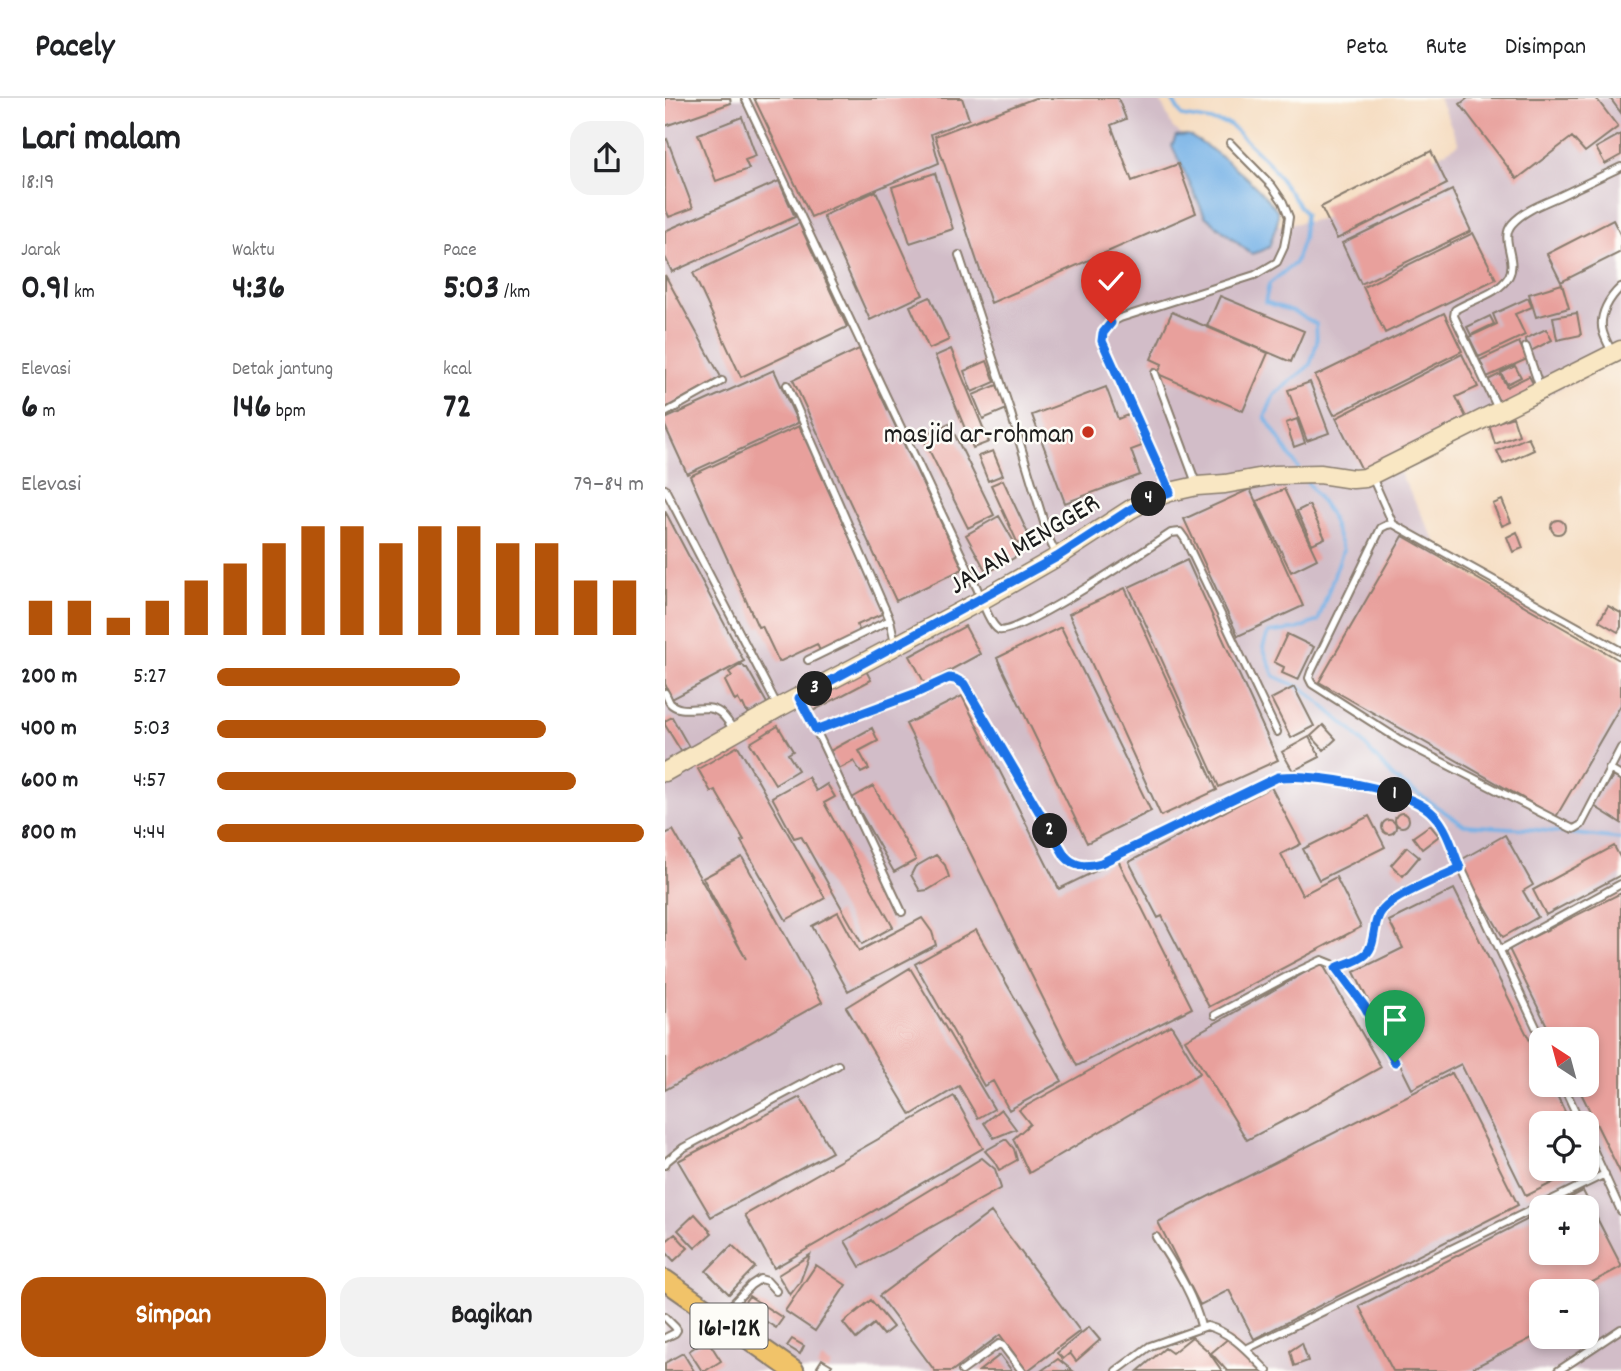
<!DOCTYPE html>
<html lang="id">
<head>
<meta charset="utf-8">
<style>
  :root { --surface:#fff; --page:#f2f2f2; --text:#202124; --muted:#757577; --line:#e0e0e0; --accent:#b45309 }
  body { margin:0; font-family:Dekko,sans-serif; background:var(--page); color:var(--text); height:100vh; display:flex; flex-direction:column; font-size:26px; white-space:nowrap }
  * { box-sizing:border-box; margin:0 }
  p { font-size:23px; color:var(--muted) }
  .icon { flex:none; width:38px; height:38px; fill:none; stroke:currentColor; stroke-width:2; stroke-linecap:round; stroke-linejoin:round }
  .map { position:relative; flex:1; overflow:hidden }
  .sheet { display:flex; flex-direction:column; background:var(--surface); width:665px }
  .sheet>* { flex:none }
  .needle { width:46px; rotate:324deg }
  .tools { position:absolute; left:864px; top:929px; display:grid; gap:14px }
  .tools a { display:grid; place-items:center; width:70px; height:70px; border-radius:14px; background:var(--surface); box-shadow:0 4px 10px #0003; font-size:35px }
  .pin { position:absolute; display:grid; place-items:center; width:60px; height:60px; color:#fff; margin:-72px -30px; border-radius:50% 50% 50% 0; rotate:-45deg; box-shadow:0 0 7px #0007 }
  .pin .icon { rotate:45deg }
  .km { position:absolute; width:35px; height:35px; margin:-18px; border-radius:50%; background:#222; color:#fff; font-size:19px; line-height:35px; text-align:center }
  .round { display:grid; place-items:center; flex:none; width:74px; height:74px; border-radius:21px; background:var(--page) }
  .headline { display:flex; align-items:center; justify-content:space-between; height:119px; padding:0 21px }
  h1 { font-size:38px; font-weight:700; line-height:52px }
  .metrics { display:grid; grid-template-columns:repeat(3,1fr); gap:10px; height:119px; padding:7px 21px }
  .metrics div { display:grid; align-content:center }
  .metrics b { font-size:35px; font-weight:700 }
  .metrics small { font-size:19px; font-weight:400 }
  .metrics p { font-size:19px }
  .chart { height:196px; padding:14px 21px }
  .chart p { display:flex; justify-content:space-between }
  .chart svg { width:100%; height:126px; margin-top:7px; stroke:var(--accent); stroke-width:6 }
  .button { display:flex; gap:14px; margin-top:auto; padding:14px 21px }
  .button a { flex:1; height:80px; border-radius:21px; background:var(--accent); color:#fff; font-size:28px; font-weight:700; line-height:80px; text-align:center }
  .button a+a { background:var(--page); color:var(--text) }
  ul { padding:0 21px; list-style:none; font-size:23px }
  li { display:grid; grid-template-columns:112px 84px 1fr; align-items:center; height:52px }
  li i { height:18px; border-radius:9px; background:var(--accent) }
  header { display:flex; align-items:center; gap:42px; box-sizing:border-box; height:98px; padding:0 35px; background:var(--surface); border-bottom:2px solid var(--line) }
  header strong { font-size:33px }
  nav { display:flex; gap:38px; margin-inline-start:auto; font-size:24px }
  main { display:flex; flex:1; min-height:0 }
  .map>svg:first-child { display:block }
  .industrial { fill:#d2bdc8; fill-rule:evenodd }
  .water { fill:#74b1e6; stroke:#486681; stroke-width:2 }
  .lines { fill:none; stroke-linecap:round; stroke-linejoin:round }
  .stream { stroke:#74b1e6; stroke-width:3.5 }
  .building { fill:#e8a09c }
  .lane-casing { stroke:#887c6e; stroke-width:10 }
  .secondary-casing { stroke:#887c6e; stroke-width:21 }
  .primary-casing { stroke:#887c6e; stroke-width:23 }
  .lane { stroke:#fff; stroke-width:6 }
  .secondary { stroke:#f9e7c3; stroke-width:18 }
  .primary { stroke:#f1c369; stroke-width:19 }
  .route-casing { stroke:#fff; stroke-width:14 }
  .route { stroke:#1a73e8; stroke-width:9 }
  .poi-dot { fill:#c8321e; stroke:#fdfcf7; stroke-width:2.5 }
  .labels { text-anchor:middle; stroke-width:5; stroke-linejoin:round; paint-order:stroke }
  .shield { fill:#fdfcf7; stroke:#605f5e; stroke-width:2 }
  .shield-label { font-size:26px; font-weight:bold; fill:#1c1c1c }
  .poi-label { font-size:28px; fill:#1c1c1c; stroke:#fdfcf7; text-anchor:end }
  .street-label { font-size:28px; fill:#1c1c1c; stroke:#fdfcf7 }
</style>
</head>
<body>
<header>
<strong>Pacely</strong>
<nav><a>Peta</a><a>Rute</a><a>Disimpan</a></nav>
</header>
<main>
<section class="sheet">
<div class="headline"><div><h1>Lari malam</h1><p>18:19</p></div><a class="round"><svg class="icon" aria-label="share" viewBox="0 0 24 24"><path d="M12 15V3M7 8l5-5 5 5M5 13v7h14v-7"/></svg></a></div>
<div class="metrics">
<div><p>Jarak</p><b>0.91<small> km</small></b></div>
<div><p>Waktu</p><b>4:36</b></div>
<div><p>Pace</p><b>5:03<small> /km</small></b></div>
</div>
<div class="metrics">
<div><p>Elevasi</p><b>6<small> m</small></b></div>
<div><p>Detak jantung</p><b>146<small> bpm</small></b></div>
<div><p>kcal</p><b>72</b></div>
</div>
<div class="chart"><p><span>Elevasi</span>79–84 m</p>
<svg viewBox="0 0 160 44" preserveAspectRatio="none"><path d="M5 44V32M15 44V32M25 44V38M35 44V32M45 44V25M55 44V19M65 44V12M75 44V6M85 44V6M95 44V12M105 44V6M115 44V6M125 44V12M135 44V12M145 44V25M155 44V25"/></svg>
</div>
<ul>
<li><b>200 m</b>5:27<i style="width:57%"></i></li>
<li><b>400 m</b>5:03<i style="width:77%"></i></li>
<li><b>600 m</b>4:57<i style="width:84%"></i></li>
<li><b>800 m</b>4:44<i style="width:100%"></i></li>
</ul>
<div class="button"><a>Simpan</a><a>Bagikan</a></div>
</section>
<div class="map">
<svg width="956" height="1273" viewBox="0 0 956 1273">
  <rect width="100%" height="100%" fill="#fdfcf7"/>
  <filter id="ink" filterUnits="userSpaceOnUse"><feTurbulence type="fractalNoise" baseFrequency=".0143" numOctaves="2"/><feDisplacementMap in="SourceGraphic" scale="14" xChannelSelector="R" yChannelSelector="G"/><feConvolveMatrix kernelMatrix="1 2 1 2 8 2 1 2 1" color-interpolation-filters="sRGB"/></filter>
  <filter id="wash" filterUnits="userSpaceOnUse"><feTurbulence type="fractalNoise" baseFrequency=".00686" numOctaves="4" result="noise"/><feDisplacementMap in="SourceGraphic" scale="28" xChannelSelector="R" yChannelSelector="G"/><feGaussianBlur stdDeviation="1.57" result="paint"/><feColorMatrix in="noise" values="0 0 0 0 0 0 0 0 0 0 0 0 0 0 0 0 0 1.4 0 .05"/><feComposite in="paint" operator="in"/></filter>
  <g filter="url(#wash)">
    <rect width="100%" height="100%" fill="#f5dcc0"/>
    <path class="industrial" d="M0,0h494l14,30 58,41 49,57 43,-7 136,-75 -20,-46h182v259l-222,114 53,102 169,92v706h-956zM877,942h45v45h-45zM877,1026h45v45h-45zM877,1110h45v45h-45zM877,1194h45v45h-45z"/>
    <path class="water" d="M523,37c36,20 64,45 90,76v9l-9,27 -8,4 -10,3 -46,-38 -33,-70 4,-10z"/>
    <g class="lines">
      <path class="stream" d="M506,0l11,18 47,8 40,39 36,51 -2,25 -8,24 -26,21 -4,18 28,9 23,13 1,18 -7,23 -36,30 -9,22 33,51
        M641,382l23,33 14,37 -25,71 -21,8 -29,4 -5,14 11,29 30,13 48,42 42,47 70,47 65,4 92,10"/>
    </g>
    <g id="blocks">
      <path class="building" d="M0,0h65l1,5 -66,23z
        M89,0h208l7,21 -38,15 8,29 -128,54z
        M370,0h83l8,21 -15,6 21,56 46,-17 18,49 -205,90 -56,-167z
        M803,0h128l22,29 -33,25 -13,-15 -55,42 -57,-75z
        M945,0h11v15z
        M77,19l14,39 -11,4 4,9 -33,12 -18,-47z
        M956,36v21l-16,9 -9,-16z
        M2,41l26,69 -24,9 -4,-9v-68z
        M766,53l16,33 -110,55 -16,-32z
        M270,75l18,56 -43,14 -18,-56z
        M114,83l16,36 -123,55 -7,-15v-26z
        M787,92l19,41 -110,53 -19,-41z
        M211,93l47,104 -53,25 -47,-104z
        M948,122l8,16v16l-60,30 -14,-28z
        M134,125l48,104 -106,50 -48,-104z
        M808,135l23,46 -111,54 -22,-46z
        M0,177l56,102 -56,31z
        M897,186l7,24 -33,9 -7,-23z
        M555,198l84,35 -13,31 -84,-36z
        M265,199l19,43 -20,9 -19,-43z
        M863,200l4,9 -17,7 10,21 -46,22 -10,-20 28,-13 -4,-10z
        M507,214l96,41 -25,58 -85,-37 4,-10 -11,-5z
        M779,215l18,38 -128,64 -19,-39z
        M912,215l4,22 -24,5 -4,-23z
        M825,218l4,8 -23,11 -4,-8z
        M881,231l6,11 -21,11 -6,-12z
        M854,244l8,17 -40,18 -7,-17z
        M194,251l104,220 -67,32 -103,-221z
        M286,251l38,93 -16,6 -38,-92z
        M797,256l16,33 -22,10 10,20 -104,53 -26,-52z
        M322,263l8,21 -23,10 -8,-21z
        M850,268l6,11 -14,7 -6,-11z
        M109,272l24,53 -111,51 -22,-48v-7z
        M835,276l7,13 22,-11 7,13 -34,18 -14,-27z
        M645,284l19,51 -22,8 -19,-51z
        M332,287l10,24 -24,10 -10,-24z
        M441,289l12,32 12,-5 12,32 -11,4 9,25 -75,28 -33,-88z
        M848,319l6,18 -24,9 -6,-19z
        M632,321l8,24 -11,4 -8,-24z
        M284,325l45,92 -26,13 -46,-92z
        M134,328l85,187 -27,12 3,7 -40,19 -3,-7 -38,18 -17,-36 -4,1 -68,-151z
        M863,339l6,13 -31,14 -6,-13z
        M328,353l10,24 -15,6 -10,-25z
        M338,382l27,58 -12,6 -27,-59z
        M585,391l53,117 -65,30 -54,-117z
        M619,391l33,70 -26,13 -34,-71z
        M837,402l9,22 -9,4 -9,-22z
        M644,407l16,33 -13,6 -15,-33z
        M0,413l79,150 -72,38 -7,-15z
        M334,418l22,38 -34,19 -21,-38z
        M886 429a7 7 0 1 1 14 0a7 7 0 1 1-14 0Z
        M852,434l6,16 -10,4 -6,-15z
        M738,438l218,125v44l-65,112 -237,-135z
        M522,462l91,200 -59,27 -90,-200z
        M460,490l92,202 -56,26 -92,-202z
        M943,508l13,7v14l-3,5 -19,-11z
        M300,528l15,28 -55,30 -15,-28z
        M396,529l90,184 -64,32 -90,-185z
        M622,536l27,13 -16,33 -16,-7 2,-6 -10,-5z
        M77,566l3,4h2l21,37 -16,9 -6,-3 -3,-7 -2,1 -3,-6 -3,2 -10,-20 7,-5 -3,-4z
        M198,567l8,15 -58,31 -8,-15z
        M629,589l20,39 -23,12 -20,-39z
        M297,598l97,193 59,-29 74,148 -115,58 -171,-342z
        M7,619l17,30 -8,4 -16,-26v-4z
        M658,627l13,14 -12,11 -13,-14z
        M113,628l15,25 -5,3 10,16 -23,14 -25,-41z
        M207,630l6,13 -19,10 10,18 -8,4 -7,-12 -15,8 -9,-18z
        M644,639l11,20 -27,14 -11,-19z
        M73,648l87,152 -39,22 -45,-79 3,-1 -29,-50 -4,2 -13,-23z
        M948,678l8,5v42l-27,-17z
        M143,679l8,14 11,-7 8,13 -11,6 69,124 -31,17 -61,-108 -7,2 -22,-41z
        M208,688l43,74 -22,12 -42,-74z
        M606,689l30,57 -20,10 21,41 34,-18 25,50 -152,80 -47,-91 -4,2 -29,-56z
        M730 722a7 7 0 1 1 14 0a7 7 0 1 1-14 0Z
        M704,718l16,31 -66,33 -16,-31z
        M717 729a7 7 0 1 1 14 0a7 7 0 1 1-14 0Z
        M765,727l9,11 -17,13 -9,-12z
        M8,732l73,129 -43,-81 39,-21 80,145 -157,88v-256z
        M840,737l28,50 -10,6 15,26 -35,20 -44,-76z
        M949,748l7,13v16l-75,40 -13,-25z
        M742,749l12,10 -16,19 -12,-11z
        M271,757l9,10 4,12 -21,13 -8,1 -9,-16 4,-8z
        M789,791l88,176v20h10l19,39h-29v45h38l-54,27 -65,-132 -49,25 -58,-117 49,-24 -14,-27z
        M956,795v281l-44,-89h10v-45h-33l-45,-91z
        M173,814l21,39 63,-33 10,14 4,13 -88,46 -36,-65z
        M311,832l86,151 -53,29 -16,-29 -9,5 -69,-122z
        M657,865l59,104 -77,43 -57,30 -62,-100z
        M245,870l84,141 -16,9 -19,-32 -48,29 -65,-108z
        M506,927l29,48 -171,100 -16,-34 17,-15 -11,-14z
        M787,975l66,132 -264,134 -25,-49 -29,15 -42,-83z
        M289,998l29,52 -209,120 -29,-53z
        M135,999l32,55 -121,65 -33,-56z
        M336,1011l15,20 -22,9 -10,-15z
        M341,1041l8,10 3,11 -18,10 -5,-9 -9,-10z
        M317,1060l13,11 6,19 -141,79 -15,-26z
        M918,1093l38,74v2l-47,25h-32v41l-75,38h-74l-34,-65 183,-94v41h45v-45h-37z
        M326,1114l89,119 -53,40 -27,-36 -48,36h-17l-56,-75z
        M30,1116l17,19 -17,15 -17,-18z
        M10,1136l13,14 -14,13 -9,-10v-9z
        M67,1147l23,22 -26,27 -23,-23z
        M145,1157l-10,27 -10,13 -12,-20z
        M151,1167l30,20 -31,46 -30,-20z
        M84,1198l34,22 -7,10 -34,-22z
        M206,1202l22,27 -10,8 -9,-11 -18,15 -13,-16z
        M424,1229l11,13 -24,21 -6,-8 -7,6 -6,-6z
        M527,1239l16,14 14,20h-84l27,-23 7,5z
        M565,1239l34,34h-37l-16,-18z
        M42,1241l14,22 -16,10h-3l-13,-20z
        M127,1241l12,7 -4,8 -13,-8z
        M637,1245l6,18 -14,5 -4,-15z
        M18,1255l11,18h-29v-8z
        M335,1257l12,16h-33z
        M157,1261l10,6 -4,6h-5l-6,-4z
        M393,1261l15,12h-32z"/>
    </g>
  </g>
  <g filter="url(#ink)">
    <use href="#blocks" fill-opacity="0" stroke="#887c6e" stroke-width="2"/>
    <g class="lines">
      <g class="lane-casing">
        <path id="lane" d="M80,0l232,490c4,10 12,36 22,42 15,8 151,-83 172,-97l9,-1 5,7 92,193
          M294,157l50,152 40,132 8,17
          M861,249l14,41
          M947,254c-3,-6 -7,-13 -9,-20 -5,-17 7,-35 18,-45
          M490,275l41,110
          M122,287l103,235 5,23
          M833,311l-44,-93 1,-6c17,-11 43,-15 54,-34 9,-17 -10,-37 3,-52 11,-13 30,-20 46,-27 21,-10 42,-20 63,-30
          M0,315l57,-32
          M707,379l21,47 228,127
          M0,391l112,216
          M504,392l-67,-149c1,-12 8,-18 18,-23l135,-43 22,-13 7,-15 3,-16 2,-14 -6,-15 -11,-16 -42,-43
          M728,426l-6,1 -6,3 -70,144 -2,6 3,6 91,58 168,86 3,1 7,-4 40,-77
          M143,562l82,-40
          M0,595c2,3 3,7 5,10 12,13 35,-1 49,9 6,4 10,11 14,17
          M135,602l16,30 86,182
          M151,632l98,-36 35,-16 6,1 9,5 101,172c10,12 22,11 36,7l177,-86c9,0 18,-1 27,-1 31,3 110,16 130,39 3,4 6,10 8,14l99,211
          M944,671l12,7
          M835,852l121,-66
          M671,871c9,-5 23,-8 30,-15 11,-10 5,-32 17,-45 14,-15 58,-31 77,-41
          M550,917l77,-41 30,-14 10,4 33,43 31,55
          M898,987l18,39
          M922,1038l34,75
          M0,1067l2,-4 16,-13 155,-83
          M491,1139c18,29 37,56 45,89
          M56,1218l30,-31 9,-6 7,2 9,10
          M0,1219l10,10 2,3 -2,3 -10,5
          M581,1251l359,-175
          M297,1273l37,-27 4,2 19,25
          M451,1273l34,-25 57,-20c26,7 42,27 60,45
          M893,1273l63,-42"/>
      </g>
      <g class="secondary-casing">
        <path id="secondary" d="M0,674l113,-64 204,-108 75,-43 74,-48 17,-9 22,-8 27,-6 28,-2 50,-9 45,-1 33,5 12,-1 256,-128"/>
      </g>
      <g class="primary-casing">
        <path id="primary" d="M0,1182l129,91"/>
      </g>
      <use href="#lane" class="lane"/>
      <use href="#secondary" class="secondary"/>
      <use href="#primary" class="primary"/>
    </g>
  </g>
  <g class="lines" filter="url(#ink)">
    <g class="route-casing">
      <path id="route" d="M446,225l-8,10 -1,8 68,151 -22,8 -17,9 -74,48 -258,141 17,32 98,-36 35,-16 6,1 9,5 101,172c10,12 22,11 36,7l177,-86c9,0 18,-1 27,0 31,2 108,14 129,38 13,13 19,36 26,53 -20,10 -63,26 -77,41 -12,13 -6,35 -17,45 -7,7 -21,10 -30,14l29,39 30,55"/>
    </g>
    <use href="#route" class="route"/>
  </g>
  <circle class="poi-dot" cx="423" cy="334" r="7"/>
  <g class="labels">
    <rect class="shield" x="25.5" y="1205.5" width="77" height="45" rx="5"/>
    <g class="shield-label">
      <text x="64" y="1237">161-12K</text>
    </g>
    <g class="poi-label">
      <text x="409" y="344">masjid ar-rohman</text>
    </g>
    <g class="street-label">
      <text transform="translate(358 444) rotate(-31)" y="10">JALAN MENGGER</text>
    </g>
  </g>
</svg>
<div class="tools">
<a><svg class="needle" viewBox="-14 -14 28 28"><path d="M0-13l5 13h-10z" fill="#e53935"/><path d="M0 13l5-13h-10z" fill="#757577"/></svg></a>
<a><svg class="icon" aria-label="locate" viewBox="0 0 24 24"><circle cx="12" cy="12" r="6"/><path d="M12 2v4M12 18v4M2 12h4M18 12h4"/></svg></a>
<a>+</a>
<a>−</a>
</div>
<div class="pin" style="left:730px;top:964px;background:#1e9e55"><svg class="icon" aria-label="arrive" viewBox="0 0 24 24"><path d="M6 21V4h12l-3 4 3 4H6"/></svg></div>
<div class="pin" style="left:446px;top:225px;background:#d93025"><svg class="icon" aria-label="check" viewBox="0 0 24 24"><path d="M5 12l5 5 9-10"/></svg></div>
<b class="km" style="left:730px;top:697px">1</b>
<b class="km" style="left:385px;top:733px">2</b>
<b class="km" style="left:150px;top:591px">3</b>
<b class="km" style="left:484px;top:401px">4</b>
</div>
</main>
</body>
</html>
